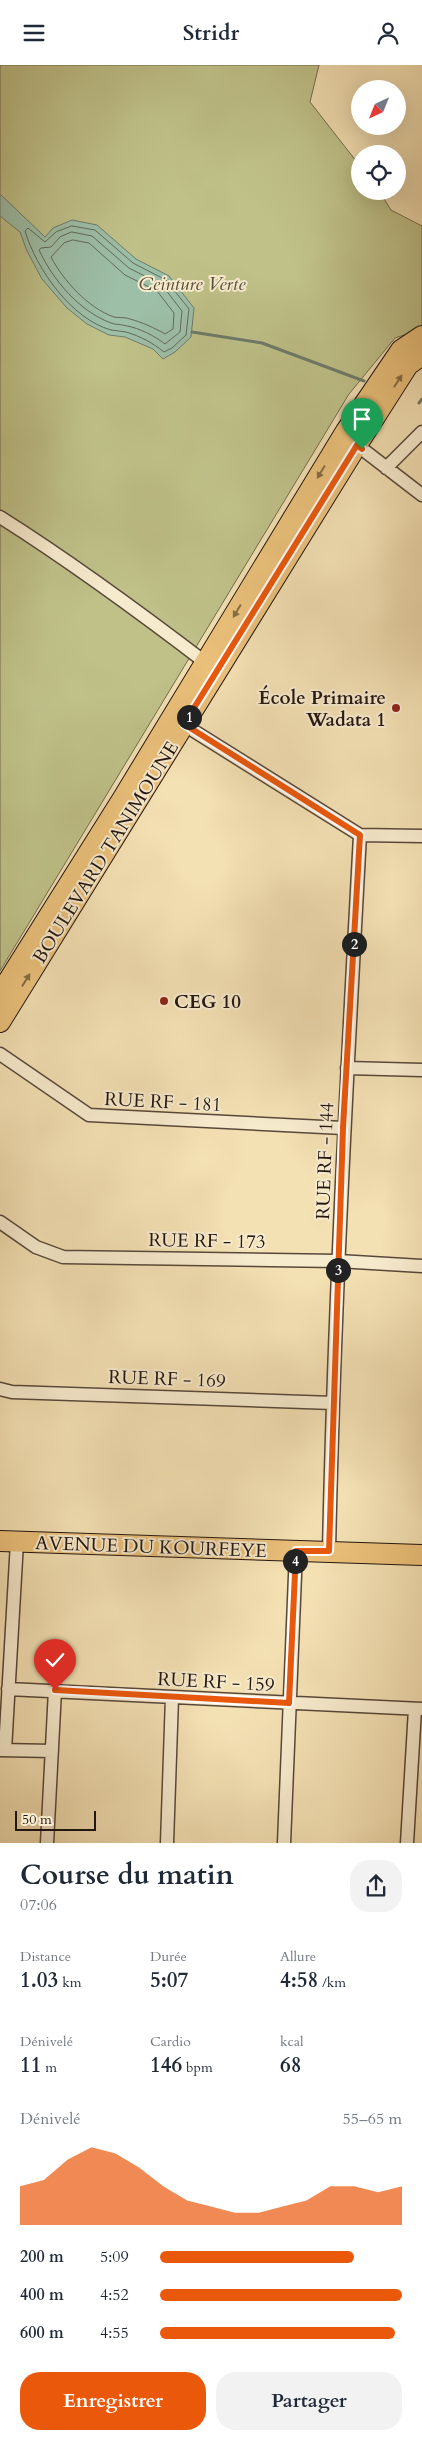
<!DOCTYPE html>
<html lang="fr">
<head>
<meta charset="utf-8">
<style>
  :root { --surface:#fff; --page:#f2f2f3; --text:#1f2937; --muted:#747a83; --accent:#ea580c }
  body { margin:0; font-family:Cardo,serif; background:var(--page); color:var(--text); height:100vh; display:flex; flex-direction:column; font-size:19px; white-space:nowrap }
  * { box-sizing:border-box; margin:0 }
  p { font-size:16px; color:var(--muted) }
  .icon { flex:none; width:28px; height:28px; fill:none; stroke:currentColor; stroke-width:2; stroke-linecap:round; stroke-linejoin:round }
  .map { position:relative; height:1778px; overflow:hidden }
  .panel { display:flex; flex-direction:column; background:var(--surface); flex:1 }
  .panel>* { flex:none }
  .needle { width:32px; rotate:223deg }
  .fabs { position:absolute; left:351px; top:15px; display:grid; gap:10px }
  .fabs a { display:grid; place-items:center; width:55px; height:55px; border-radius:50%; background:var(--surface); box-shadow:0 5px 20px #0002; font-size:25px }
  .scale { position:absolute; left:15px; bottom:12px; width:81px; box-sizing:border-box; padding-left:5px; border:2px solid #241611; border-top:0; font-size:14px; line-height:18px; white-space:nowrap; color:#241611; -webkit-text-stroke:4px #f7ebce; paint-order:stroke }
  .pin { position:absolute; display:grid; place-items:center; width:42px; height:42px; color:#fff; margin:-51px -21px; border-radius:50% 50% 50% 0; rotate:-45deg; box-shadow:0 0 5px #0007 }
  .pin .icon { rotate:45deg }
  .km { position:absolute; width:25px; height:25px; margin:-12px; border-radius:50%; background:#222; color:#fff; font-size:14px; line-height:25px; text-align:center }
  .round { display:grid; place-items:center; flex:none; width:52px; height:52px; border-radius:20px; background:var(--page) }
  .summary { display:flex; align-items:center; justify-content:space-between; height:85px; padding:0 20px }
  h1 { font-size:28px; font-weight:800; line-height:38px }
  .stats { display:grid; grid-template-columns:repeat(3,1fr); gap:8px; height:85px; padding:5px 20px }
  .stats div { display:grid; align-content:center }
  .stats b { font-size:21px; font-weight:800 }
  .stats small { font-size:14px; font-weight:400 }
  .stats p { font-size:14px }
  .chart { height:140px; padding:10px 20px }
  .chart p { display:flex; justify-content:space-between }
  .chart svg { width:100%; height:90px; margin-top:5px; fill:var(--accent); opacity:.7 }
  .cta { display:flex; gap:10px; margin-top:auto; padding:10px 20px }
  .cta a { flex:1; height:58px; border-radius:20px; background:var(--accent); color:#fff; font-size:20px; font-weight:800; line-height:58px; text-align:center }
  .cta a+a { background:var(--page); color:var(--text) }
  ul { padding:0 20px; list-style:none; font-size:16px }
  li { display:grid; grid-template-columns:80px 60px 1fr; align-items:center; height:38px }
  li i { height:12px; border-radius:6px; background:var(--accent) }
  header { display:flex; justify-content:space-between; align-items:center; height:65px; padding:0 20px; background:var(--surface); font-size:22px; font-weight:800 }
  .map>svg:first-child { display:block }
  .green { fill:#bfc189; stroke:#726c4d }
  .water { fill:#9dbea7; stroke:#6d7b6b }
  .lines { fill:none; stroke-linecap:round; stroke-linejoin:round }
  .shore { stroke:#606a5c; stroke-width:1 }
  .stream { stroke:#6d7b6b; stroke-width:3 }
  .street-casing { stroke:#58483a; stroke-width:15 }
  .primary-casing { stroke:#241611; stroke-width:22 }
  .street { stroke:#f7ebce; stroke-width:12 }
  .primary { stroke:#eac07a; stroke-width:20 }
  .oneway { fill:#876b46 }
  .route-casing { stroke:#fff; stroke-width:10 }
  .route { stroke:#ea580c; stroke-width:6 }
  .poi-dot { fill:#8f2418; stroke:#f7ebce; stroke-width:2 }
  .labels { text-anchor:middle; stroke-width:4; stroke-linejoin:round; paint-order:stroke }
  .park-label { font-size:19px; font-style:italic; fill:#5a523b; stroke:#f7ebce }
  .poi-label { font-size:19px; font-weight:bold; fill:#241611; stroke:#f7ebce; text-anchor:end }
  .street-label { font-size:19px; fill:#241611; stroke:#f7ebce }
</style>
</head>
<body>
<header><svg class="icon" aria-label="menu" viewBox="0 0 24 24"><path d="M4 6h16M4 12h16M4 18h16"/></svg>Stridr<svg class="icon" aria-label="person" viewBox="0 0 24 24"><circle cx="12" cy="8" r="4"/><path d="M4 21q1-7 8-7t8 7"/></svg></header>
<div class="map">
<svg width="422" height="1778" viewBox="0 0 422 1778">
  <rect width="100%" height="100%" fill="#f3e0b3"/>
  <filter id="stains"><feTurbulence type="fractalNoise" baseFrequency=".004" numOctaves="4"/><feColorMatrix values="0 0 0 0 .2 0 0 0 0 .09 0 0 0 0 .02 0 0 0 .5 -.17"/></filter>
  <radialGradient id="worn" r=".72"><stop offset=".6" stop-color="#630" stop-opacity="0"/><stop offset="1" stop-color="#630" stop-opacity=".3"/></radialGradient>
  <path class="green" d="M0,0h319l-9,37 50,64v25h19l12,19 31,16v103l-27,9 -46,56 -349,577z"/>
  <path class="water" d="M0,129l45,43 8,-9 19,-8 25,5 39,34 33,17 25,32 -3,29 -16,15 -12,7 -10,-10 -28,-12 -16,-2 -22,-11 -20,-16 -25,-29 -15,-28 -7,-19 -20,-16z"/>
  <g class="lines">
    <path class="shore" d="M72,161l23,4 38,33 33,17 23,29 -3,26 -14,13 -8,4c-11,-9 -24,-16 -38,-20 -5,-1 -10,-1 -15,-2 -40,-11 -75,-62 -86,-99l3,-3 17,14 11,-10z
      M72,167l20,4 37,32 33,17 20,26 -2,21 -15,12c-10,-8 -26,-16 -38,-18 -6,-2 -11,-1 -16,-3 -32,-12 -58,-43 -72,-73l2,-2 10,-1 9,-10z
      M73,175l16,3 36,32 32,16 17,22 -1,16 -8,5c-10,-6 -24,-12 -35,-15 -5,-2 -11,-1 -16,-2 -26,-9 -51,-37 -63,-60l13,-14z"/>
    <path class="stream" d="M192,267l70,11 102,38
      M419,338l3,-4"/>
    <g class="street-casing">
      <path id="street" d="M357,380l65,50
        M386,403l36,-36
        M0,452c73,46 142,97 210,149
        M178,656l182,114
        M0,989l89,61 254,13
        M347,1003l75,2
        M0,1157l36,25 27,10 275,4 84,5
        M0,1324l12,3 321,11
        M329,1486c5,-239 18,-477 31,-716l62,1
        M8,1624l414,20
        M0,1685l52,1
        M5,1685l12,-208
        M47,1778l8,-153
        M167,1778l5,-146
        M284,1778l12,-292
        M407,1778l8,-134"/>
    </g>
    <g class="primary-casing">
      <path id="primary" d="M0,929l123,-196 223,-367 55,-81 21,-14
        M0,957l357,-577 51,-80 14,-10
        M0,1476l422,14"/>
    </g>
    <use href="#street" class="street"/>
    <use href="#primary" class="primary"/>
  </g>
  <defs><path id="oneway-solid" d="M-6-.8H1V-3.2L6.5 0L1 3.2V.8H-6Z" transform="scale(1.25)"/></defs>
  <g class="oneway">
    <use href="#oneway-solid" transform="translate(398 316) rotate(-57)"/>
    <use href="#oneway-solid" transform="translate(321 407) rotate(121)"/>
    <use href="#oneway-solid" transform="translate(237 546) rotate(121)"/>
    <use href="#oneway-solid" transform="translate(26 915) rotate(-58)"/>
  </g>
  <g class="lines">
    <g class="route-casing">
      <path id="route" d="M55,1625l234,13 7,-152h33l14,-423 17,-293 -176,-111 173,-279 5,4"/>
    </g>
    <use href="#route" class="route"/>
  </g>
  <g class="poi-dot">
    <circle cx="396" cy="643" r="5"/>
    <circle cx="164" cy="936" r="5"/>
  </g>
  <g class="labels">
    <g class="park-label">
      <text x="192" y="225">Ceinture Verte</text>
    </g>
    <g class="poi-label">
      <text x="386" y="639">École Primaire<tspan x="386" dy="22">Wadata 1</tspan></text>
      <text x="174" y="943" text-anchor="start">CEG 10</text>
    </g>
    <g class="street-label">
      <text transform="translate(105 787) rotate(-58)" y="7">BOULEVARD TANIMOUNE</text>
      <text transform="translate(163 1036) rotate(3)" y="7">RUE RF - 181</text>
      <text transform="translate(324 1096) rotate(-88)" y="7">RUE RF - 144</text>
      <text transform="translate(207 1175) rotate(1)" y="7">RUE RF - 173</text>
      <text transform="translate(167 1313) rotate(2)" y="7">RUE RF - 169</text>
      <text transform="translate(151 1481) rotate(2)" y="7">AVENUE DU KOURFEYE</text>
      <text transform="translate(216 1616) rotate(3)" y="7">RUE RF - 159</text>
    </g>
  </g>
  <rect width="100%" height="100%" filter="url(#stains)"/>
  <rect width="100%" height="100%" fill="url(#worn)"/>
</svg>
<div class="fabs">
<a><svg class="needle" viewBox="-14 -14 28 28"><path d="M0-13l5 13h-10z" fill="#e53935"/><path d="M0 13l5-13h-10z" fill="#747a83"/></svg></a>
<a><svg class="icon" aria-label="locate" viewBox="0 0 24 24"><circle cx="12" cy="12" r="6"/><path d="M12 2v4M12 18v4M2 12h4M18 12h4"/></svg></a>
</div>
<div class="scale">50 m</div>
<div class="pin" style="left:362px;top:384px;background:#1e9e55"><svg class="icon" aria-label="arrive" viewBox="0 0 24 24"><path d="M6 21V4h12l-3 4 3 4H6"/></svg></div>
<div class="pin" style="left:55px;top:1625px;background:#d93025"><svg class="icon" aria-label="check" viewBox="0 0 24 24"><path d="M5 12l5 5 9-10"/></svg></div>
<b class="km" style="left:189px;top:652px">1</b>
<b class="km" style="left:354px;top:879px">2</b>
<b class="km" style="left:338px;top:1205px">3</b>
<b class="km" style="left:295px;top:1496px">4</b>
</div>
<section class="panel">
<div class="summary"><div><h1>Course du matin</h1><p>07:06</p></div><a class="round"><svg class="icon" aria-label="share" viewBox="0 0 24 24"><path d="M12 15V3M7 8l5-5 5 5M5 13v7h14v-7"/></svg></a></div>
<div class="stats">
<div><p>Distance</p><b>1.03<small> km</small></b></div>
<div><p>Durée</p><b>5:07</b></div>
<div><p>Allure</p><b>4:58<small> /km</small></b></div>
</div>
<div class="stats">
<div><p>Dénivelé</p><b>11<small> m</small></b></div>
<div><p>Cardio</p><b>146<small> bpm</small></b></div>
<div><p>kcal</p><b>68</b></div>
</div>
<div class="chart"><p><span>Dénivelé</span>55–65 m</p>
<svg viewBox="0 0 160 44" preserveAspectRatio="none"><path d="M0 44V25L10 22L20 12L30 6L40 9L50 16L60 25L70 32L80 35L90 38L100 38L110 35L120 32L130 25L140 25L150 28L160 25V44z"/></svg>
</div>
<ul>
<li><b>200 m</b>5:09<i style="width:80%"></i></li>
<li><b>400 m</b>4:52<i style="width:100%"></i></li>
<li><b>600 m</b>4:55<i style="width:97%"></i></li>
</ul>
<div class="cta"><a>Enregistrer</a><a>Partager</a></div>
</section>
</body>
</html>
